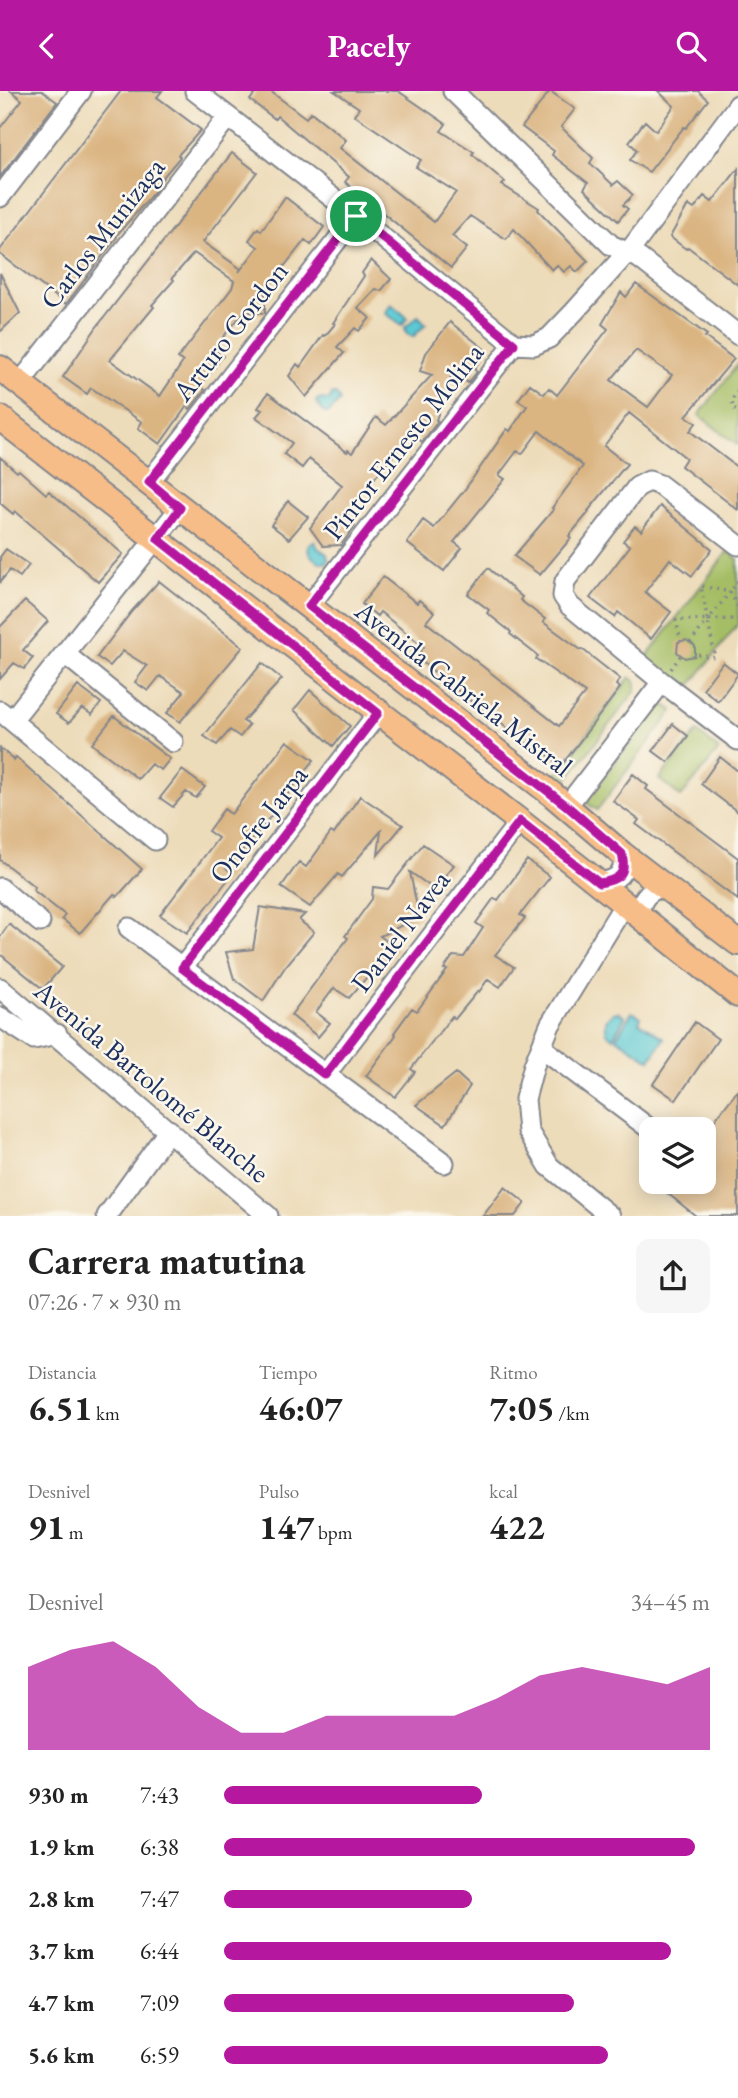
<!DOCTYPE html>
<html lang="es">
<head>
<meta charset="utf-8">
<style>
  :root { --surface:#fff; --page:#f6f6f6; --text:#222; --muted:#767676; --accent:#b5179e }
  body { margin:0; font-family:"EB Garamond",serif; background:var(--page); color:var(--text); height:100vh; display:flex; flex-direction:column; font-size:26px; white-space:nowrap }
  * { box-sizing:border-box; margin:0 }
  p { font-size:23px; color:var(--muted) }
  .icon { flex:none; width:38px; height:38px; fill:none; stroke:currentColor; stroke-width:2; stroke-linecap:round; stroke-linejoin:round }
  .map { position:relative; height:1125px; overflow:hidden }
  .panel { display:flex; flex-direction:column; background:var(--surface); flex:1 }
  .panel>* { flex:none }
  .tools { position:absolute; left:639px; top:1026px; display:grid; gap:14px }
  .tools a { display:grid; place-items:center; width:77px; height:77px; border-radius:14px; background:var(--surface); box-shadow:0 4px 18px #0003; font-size:35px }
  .pin { position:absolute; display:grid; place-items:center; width:60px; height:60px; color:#fff; margin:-30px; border:4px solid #fff; border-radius:50%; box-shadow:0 2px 7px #0007 }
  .round { display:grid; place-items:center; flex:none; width:74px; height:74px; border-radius:14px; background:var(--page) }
  .summary { display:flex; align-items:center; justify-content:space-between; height:119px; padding:0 28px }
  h1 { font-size:38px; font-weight:700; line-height:52px }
  .figures { display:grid; grid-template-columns:repeat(3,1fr); gap:10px; height:119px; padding:7px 28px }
  .figures div { display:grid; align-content:center }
  .figures b { font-size:35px; font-weight:700 }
  .figures small { font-size:19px; font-weight:400 }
  .figures p { font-size:19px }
  .chart { height:196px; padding:14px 28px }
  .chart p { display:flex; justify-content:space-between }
  .chart svg { width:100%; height:126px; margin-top:7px; fill:var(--accent); opacity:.7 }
  ul { padding:0 28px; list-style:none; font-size:23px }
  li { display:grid; grid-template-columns:112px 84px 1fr; align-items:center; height:52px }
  li i { height:18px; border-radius:9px; background:var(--accent) }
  header { display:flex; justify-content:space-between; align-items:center; height:91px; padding:0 28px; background:var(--accent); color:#fff; font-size:32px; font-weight:700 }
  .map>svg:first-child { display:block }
  .green { fill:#a5be65; stroke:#607662; stroke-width:2 }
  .water { fill:#5dc9d3; stroke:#3c7c98; stroke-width:2 }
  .building { fill:#dab481; fill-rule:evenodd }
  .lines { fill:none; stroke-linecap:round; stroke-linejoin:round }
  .minor-casing { stroke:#84868c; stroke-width:23 }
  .major-casing { stroke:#84868c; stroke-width:28 }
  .path { stroke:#84868c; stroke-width:3.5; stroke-dasharray:2 5; stroke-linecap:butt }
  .minor { stroke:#fff; stroke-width:19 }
  .major { stroke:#f7bd88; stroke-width:24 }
  .route-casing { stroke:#fff; stroke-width:14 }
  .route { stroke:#b5179e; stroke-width:9 }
  .labels { text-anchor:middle; stroke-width:5; stroke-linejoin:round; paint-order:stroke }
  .street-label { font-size:28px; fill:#1b2f5e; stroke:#fbf7ec }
</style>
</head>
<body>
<header><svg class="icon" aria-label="back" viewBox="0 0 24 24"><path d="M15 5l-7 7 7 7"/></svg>Pacely<svg class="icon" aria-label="search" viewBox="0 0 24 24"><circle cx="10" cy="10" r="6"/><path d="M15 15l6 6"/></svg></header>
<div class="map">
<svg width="738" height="1125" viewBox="0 0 738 1125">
  <rect width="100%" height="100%" fill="#fbf7ec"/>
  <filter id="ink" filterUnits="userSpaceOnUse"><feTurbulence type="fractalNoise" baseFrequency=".0143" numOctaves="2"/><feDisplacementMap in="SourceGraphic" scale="14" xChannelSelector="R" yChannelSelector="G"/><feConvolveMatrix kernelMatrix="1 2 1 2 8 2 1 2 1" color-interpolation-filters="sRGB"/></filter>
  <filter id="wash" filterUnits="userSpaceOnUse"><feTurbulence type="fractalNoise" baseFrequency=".00686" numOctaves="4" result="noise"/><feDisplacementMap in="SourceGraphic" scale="28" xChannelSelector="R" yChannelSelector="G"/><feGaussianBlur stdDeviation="1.57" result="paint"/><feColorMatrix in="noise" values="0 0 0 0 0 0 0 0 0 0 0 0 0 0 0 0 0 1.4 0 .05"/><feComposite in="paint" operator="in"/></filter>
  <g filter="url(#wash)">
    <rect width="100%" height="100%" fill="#eddcba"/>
    <path class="green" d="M738,273v80l-1,1 -38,-30z
      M728,460l10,8v65l-52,67 -41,-32z
      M630,586l6,5v8l-71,92 -4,1 -7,-5z
      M658,615h9l6,5 -76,99 -9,-6v-7z
      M697,641l22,18 -38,47 -22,-18z"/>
    <path class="water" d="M391,213l17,14 -6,7 -17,-12z
      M418,225l8,8 -13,13 -6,-3 -2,-7z
      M332,303h4l4,7 -11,12h-5l-8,-11 2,-3 11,1z
      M314,450l4,7 9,6 1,6 -2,3c-9,0 -19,-8 -18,-17z
      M619,921l6,5 -12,21 -7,-5v-13l7,-7z
      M632,921l9,5 -2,5 25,16 -14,22 -34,-22z"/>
    <g id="blocks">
      <path class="building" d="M11,0h31l15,11 -57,75v-49l22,-28z
        M121,0h41l-5,6 44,33 -23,25 2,2 -22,26 2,2 -44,51 1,1 -51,67 -66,-50v-4z
        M257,0h13l36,27 5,-6 35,28 -6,8 94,74 22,-30 -40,-25 5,-7 -67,-45 5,-7 -25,-17h64l48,33 -5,7 33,21 -2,2 33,28 -3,3 37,23 -1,2 50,51 -11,11 -6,-6 -7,6 -7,-7 -5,5 -38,-41 -8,10 -36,-23 -18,20 15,12 -16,20 -106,-86 4,-5 -72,-61 -2,3 -25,-19z
        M550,0l25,18 -14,18 32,31 -3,5 23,22 5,-4 15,14 -10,10 5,4 -10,12 -34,-32 4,-6 -36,-28 2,-4 -32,-24z
        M658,0h40l10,9 -22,28 -2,-1 -35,45 -19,-12 7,-10 -8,-8 16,-21 11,10 18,-25z
        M232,62l25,19 -54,70 38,27 -2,3 19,-25 -9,-7 9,-12 3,3 24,-34 39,30 -13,18 -6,-5 -40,51v22l-21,-1 -31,37 10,7 -23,30 5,4 -15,19 -3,-3 -27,38 -22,-16 4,-6 -51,-34 -4,6 -24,-17 33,-49zM194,162l40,28 -2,7 -54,70 5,4 -23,34 -50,-36 44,-53 -2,-2 22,-25 -2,-2z
        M738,78v116l-50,-38 -2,2 -16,-12 18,-32 6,4 10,-13 8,6z
        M371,169l20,19 -10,12 -5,-2 -18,19 12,10 -11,13 -4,-3 -18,19 7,6 -38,44 -17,-21 8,-12 3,3 23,-32 2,1 10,-12 -2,-1 31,-47 -2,-3z
        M0,182l20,40 -20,19z
        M636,193l71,51 -2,2 29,22 -48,57 10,7 -6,8 48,37v42l-57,-44 5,-8 -57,-45 -25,33 23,18 -39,47 1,1 -20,24 2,2 -31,37 -26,-19 40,-47 -2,-1 31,-42 -44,-35 -17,23 -5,-3 -18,24 6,4 -51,63 8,6 -18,23 -37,-28 16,-23 11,8 32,-40 41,-59 3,2 17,-25 -9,-6 12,-16 14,10 5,-6 8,7 51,-66 -6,-5 19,-32 5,5zM636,259l36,25 -24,32 -37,-27z
        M450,231l37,29 -13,18 3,3 -9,11 -15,-13 -17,50 2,1 -16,21 -10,-9 -66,79 9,14 -14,19 -18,1 -13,-18 32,-43 -33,-26 -7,9 -18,-14 8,-11 -36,-26 6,-7 -4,-2 10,-15 79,59 1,-2 4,3 24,-36 10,8 46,-50 -12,-4 6,-18z
        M0,366l17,15 2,-2 27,24 3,-3 74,63 -25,28 -83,-71 -2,3 -13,-11z
        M288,410l20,16 -19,22 -18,-14z
        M660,415l52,43 -20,27 -22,-17 -25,33 26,20 -20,27 -33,-27 -3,5 -25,-19 40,-52 -7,-5 12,-15 6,5z
        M6,458l23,16 -9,12 -10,-7 -10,12v-25z
        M488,477l34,29 -2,3 25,19 -2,3 38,28 1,-1 38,30 -4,6 4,3 -59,78 -29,-24 -3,4 -49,-41 -2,2 -62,-50 8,-10 -44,-35 -3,4 -15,-12 21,-27 34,26 2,-3 15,12 -8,10 133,104 26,-33 -49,-34 2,-3 -28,-22 1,-2 -24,-19 2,-3 -21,-16z
        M159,490l84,66 -63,75 -13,-9 17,-21 -24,-16 -12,15 -13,-9 12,-16 -24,-15 -13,15 -13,-9 35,-46z
        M25,510l23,20 -25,29 10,8 -9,11 -10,-6 -14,16v-52z
        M686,549l9,6v10l-10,2 -8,-6 1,-10z
        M723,571l15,12 -20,27 -15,-12z
        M262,572l20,16 -39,42 6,4 -9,12 -10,-7 -13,15 -13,-9z
        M78,595l23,17 -9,12 -10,-7 -13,15 -13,-9z
        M310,599l40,36 -17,20 -39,-36z
        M114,625l56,43 -9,11 -10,-6 -13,15 -46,-35z
        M673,633l15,12 -20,26 -15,-11z
        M287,650l27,19 -57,74 -31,34 7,5 -46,60 -27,-18 58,-77 -10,-7 16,-22 7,5z
        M0,657l14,12 2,-3 126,112 -25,28 -3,-3 -34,39 -18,-14 3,-4 -32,-25 2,-3 -35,-27z
        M720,666l18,14v41l-37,-28z
        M182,679l23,17 -9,11 -10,-6 -13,15 -13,-9z
        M633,683l15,12 -2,3 92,69v42l-102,-76 3,-4 -26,-19z
        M360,705l43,29 -25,30 3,-24 -39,46 -4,-3 -28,33 -29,-20 18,-25 7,5 25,-35 3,2z
        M423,753l31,21 -20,24 -24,-17 9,45 -39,19 18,13 -13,17 -5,-4 -31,36 -15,-10 -18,24 14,11 -12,14 -27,-22 57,-77 -3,-2 27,-37 1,-12 15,2z
        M527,769l23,17 -30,38 5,3 -30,37 19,12 -14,20 -12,-8 -9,13 -1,-1 -23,28 -3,-3 -41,53 4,3 -20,25 -29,-21 30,-41 -2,-2 18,-25 5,3 30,-41 -3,-1 9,-13 11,1 19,-29 -7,-5 18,-25 4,2z
        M260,816l45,7 -6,6 15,12 -29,35 -22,34 -29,-22 -8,-27 27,-3z
        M9,833l53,43 -19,22 -43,-35v-17z
        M695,931l23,17 -42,61 -23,-16z
        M456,982l14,13 -25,39 -29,-20z
        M738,999v126h-42l-44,-35h52v-47z
        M505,1096l20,16 -10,13h-32z"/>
    </g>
  </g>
  <g filter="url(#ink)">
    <use href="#blocks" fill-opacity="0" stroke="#84868c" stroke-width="2"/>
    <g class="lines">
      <g class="minor-casing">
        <path id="minor" d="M195,0l161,125 158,128
          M453,0l158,154 28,13 99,77
          M0,106l81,-106
          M20,292l208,-266
          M149,391l207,-266
          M738,454l-78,-60 -11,-4 -12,6 -72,94 -2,15 7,10 92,76 76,58
          M309,515l205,-262 20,1 15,-7 25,-26 60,-67 104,-140
          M65,563l108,88
          M0,620l155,129
          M12,629l168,-212
          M567,715l95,-124
          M599,792c19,-3 28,-10 23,-29
          M0,797l40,34
          M639,825c1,-17 9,-26 26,-30
          M129,837l315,235
          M182,877l196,-255
          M0,897l268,228
          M0,926l34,22 23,-5
          M541,956l109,82
          M325,984l195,-254
          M107,1125l62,-86
          M610,1125l-61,-50 -21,-35 -3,-32 9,-34 16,-40 74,-120"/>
      </g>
      <g class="major-casing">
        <path id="major" d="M0,277l553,427 69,59 116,89
          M0,327l581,451 157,126"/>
      </g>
      <path class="path" d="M738,300l-6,9 1,9 5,2
        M738,490l-8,11 8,15
        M681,551l-5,-22 62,-1
        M690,552l40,-51 -29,-6 14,71 -20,-3
        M671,578l10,-14"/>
      <use href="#minor" class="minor"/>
      <use href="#major" class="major"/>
    </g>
  </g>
  <g class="lines" filter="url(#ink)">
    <g class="route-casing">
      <path id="route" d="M356,125l158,128 -205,262 258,200 55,48c5,20 -3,26 -23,29l-79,-62 -195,254 -143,-107 196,-255 -220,-174 22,-31 -31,-26z"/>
    </g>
    <use href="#route" class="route"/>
  </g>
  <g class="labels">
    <g class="street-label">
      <text transform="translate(102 142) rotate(-52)" y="10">Carlos Munizaga</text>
      <text transform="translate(230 240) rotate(-52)" y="10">Arturo Gordon</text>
      <text transform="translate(403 350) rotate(-52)" y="10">Pintor Ernesto Molina</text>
      <text transform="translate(464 597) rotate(38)" y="10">Avenida Gabriela Mistral</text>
      <text transform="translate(258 733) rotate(-52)" y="10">Onofre Jarpa</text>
      <text transform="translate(400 840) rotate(-53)" y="10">Daniel Navea</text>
      <text transform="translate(152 990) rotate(40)" y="10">Avenida Bartolomé Blanche</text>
    </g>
  </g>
</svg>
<div class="tools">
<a><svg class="icon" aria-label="layers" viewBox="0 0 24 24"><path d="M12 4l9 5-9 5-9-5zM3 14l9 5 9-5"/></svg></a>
</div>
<div class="pin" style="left:356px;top:125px;background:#1e9e55"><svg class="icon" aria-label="arrive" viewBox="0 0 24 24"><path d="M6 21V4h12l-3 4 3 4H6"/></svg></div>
</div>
<section class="panel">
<div class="summary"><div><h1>Carrera matutina</h1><p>07:26 · 7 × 930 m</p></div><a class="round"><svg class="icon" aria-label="share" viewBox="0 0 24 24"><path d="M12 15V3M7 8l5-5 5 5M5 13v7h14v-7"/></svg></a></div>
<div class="figures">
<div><p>Distancia</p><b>6.51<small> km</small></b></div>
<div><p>Tiempo</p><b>46:07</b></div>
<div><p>Ritmo</p><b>7:05<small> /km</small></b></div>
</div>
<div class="figures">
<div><p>Desnivel</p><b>91<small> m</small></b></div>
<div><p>Pulso</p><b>147<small> bpm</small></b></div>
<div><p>kcal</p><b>422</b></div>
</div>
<div class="chart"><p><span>Desnivel</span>34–45 m</p>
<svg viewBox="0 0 160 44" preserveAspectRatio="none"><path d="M0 44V15L10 9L20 6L30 15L40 29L50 38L60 38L70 32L80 32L90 32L100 32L110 26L120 18L130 15L140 18L150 21L160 15V44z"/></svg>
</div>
<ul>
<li><b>930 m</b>7:43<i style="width:53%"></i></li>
<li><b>1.9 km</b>6:38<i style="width:97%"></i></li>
<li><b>2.8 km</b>7:47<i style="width:51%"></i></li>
<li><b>3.7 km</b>6:44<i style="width:92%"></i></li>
<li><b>4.7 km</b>7:09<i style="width:72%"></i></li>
<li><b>5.6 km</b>6:59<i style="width:79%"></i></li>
</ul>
</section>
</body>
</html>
